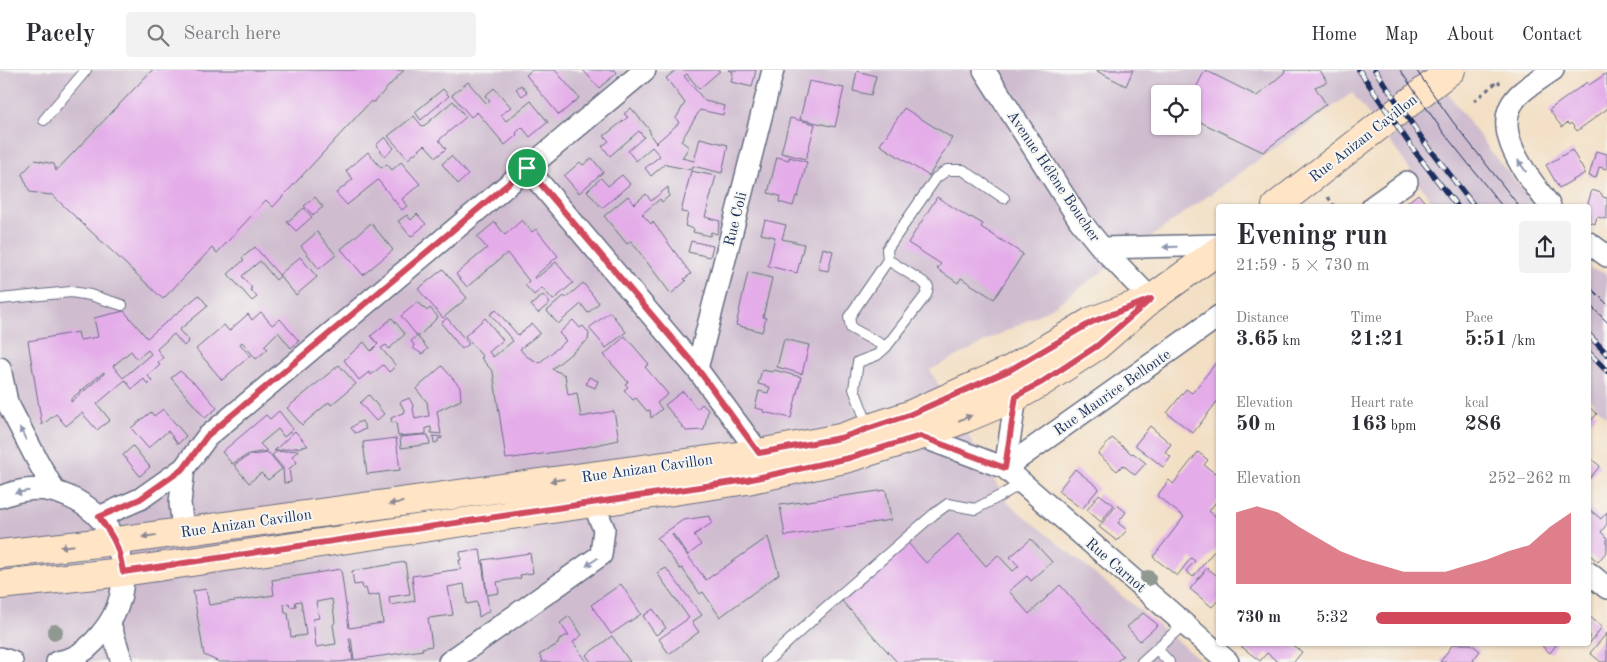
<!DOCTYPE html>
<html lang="en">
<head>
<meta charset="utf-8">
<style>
  :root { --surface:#fff; --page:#f2f2f3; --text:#2b2b33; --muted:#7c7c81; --line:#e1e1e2; --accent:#d1495b }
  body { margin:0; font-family:"Old Standard TT",serif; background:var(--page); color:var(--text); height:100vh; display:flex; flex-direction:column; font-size:19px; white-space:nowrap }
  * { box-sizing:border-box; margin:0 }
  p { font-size:16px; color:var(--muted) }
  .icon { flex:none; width:28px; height:28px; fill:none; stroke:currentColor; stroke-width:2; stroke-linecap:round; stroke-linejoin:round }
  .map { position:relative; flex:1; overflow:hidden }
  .side { position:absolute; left:1216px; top:134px; width:375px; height:442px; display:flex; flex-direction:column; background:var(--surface); border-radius:5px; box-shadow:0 1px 4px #0004 }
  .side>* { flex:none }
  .buttons { position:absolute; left:1151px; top:15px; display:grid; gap:10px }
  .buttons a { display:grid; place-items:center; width:50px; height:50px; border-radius:5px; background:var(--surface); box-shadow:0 1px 4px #0004; font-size:25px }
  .pin { position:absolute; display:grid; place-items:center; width:42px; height:42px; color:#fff; margin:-21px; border:2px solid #fff; border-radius:50%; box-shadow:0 1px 5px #0007 }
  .round { display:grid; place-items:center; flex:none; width:52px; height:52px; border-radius:5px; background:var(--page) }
  .overview { display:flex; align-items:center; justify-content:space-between; height:85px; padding:0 20px }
  h1 { font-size:28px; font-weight:700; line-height:38px }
  .figures { display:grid; grid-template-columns:repeat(3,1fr); gap:8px; height:85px; padding:5px 20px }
  .figures div { display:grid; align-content:center }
  .figures b { font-size:21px; font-weight:700 }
  .figures small { font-size:14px; font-weight:400 }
  .figures p { font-size:14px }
  .chart { height:140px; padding:10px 20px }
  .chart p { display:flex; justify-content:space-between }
  .chart svg { width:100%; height:90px; margin-top:5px; fill:var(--accent); opacity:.7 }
  ul { padding:0 20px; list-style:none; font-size:16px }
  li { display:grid; grid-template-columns:80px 60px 1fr; align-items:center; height:38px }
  li i { height:12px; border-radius:6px; background:var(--accent) }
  header { display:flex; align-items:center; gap:30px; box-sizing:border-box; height:70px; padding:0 25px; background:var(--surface); border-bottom:1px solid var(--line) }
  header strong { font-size:24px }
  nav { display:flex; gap:28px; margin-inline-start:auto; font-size:18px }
  .search { width:350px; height:45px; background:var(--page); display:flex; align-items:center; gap:12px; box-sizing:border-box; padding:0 18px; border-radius:5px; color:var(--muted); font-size:19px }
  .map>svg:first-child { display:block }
  .industrial { fill:#cfbdcf; fill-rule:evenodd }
  .building { fill:#e4ade9; fill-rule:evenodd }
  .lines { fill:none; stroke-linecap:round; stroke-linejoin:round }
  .lane-casing { stroke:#676d82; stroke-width:12 }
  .street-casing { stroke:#676d82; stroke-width:24 }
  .secondary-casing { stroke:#676d82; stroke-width:30 }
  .path { stroke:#676d82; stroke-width:3; stroke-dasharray:4 4; stroke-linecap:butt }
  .lane { stroke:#fff; stroke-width:10 }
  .street { stroke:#fff; stroke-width:21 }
  .secondary { stroke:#ffe4c6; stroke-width:28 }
  .tram { stroke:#1b2f5e; stroke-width:1 }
  .rail-casing { stroke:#1b2f5e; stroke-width:5.5 }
  .rail { stroke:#f6f6f2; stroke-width:4; stroke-dasharray:11; stroke-linecap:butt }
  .tree { fill:#8f9891 }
  .oneway { fill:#8d97ae }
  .oneway2 { fill:#8d8a92 }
  .route-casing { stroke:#fff; stroke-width:10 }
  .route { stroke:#d1495b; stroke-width:6 }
  .labels { text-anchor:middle; stroke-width:4; stroke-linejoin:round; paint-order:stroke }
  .street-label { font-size:15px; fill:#1b2f5e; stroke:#f6f6f2 }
</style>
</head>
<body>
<header>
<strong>Pacely</strong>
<div class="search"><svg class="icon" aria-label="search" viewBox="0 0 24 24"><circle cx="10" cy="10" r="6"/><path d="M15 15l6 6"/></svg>Search here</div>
<nav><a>Home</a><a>Map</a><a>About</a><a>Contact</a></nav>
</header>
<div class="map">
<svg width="1607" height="592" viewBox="0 0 1607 592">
  <rect width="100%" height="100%" fill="#f6f6f2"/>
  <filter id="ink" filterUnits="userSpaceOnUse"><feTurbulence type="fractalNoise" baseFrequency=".02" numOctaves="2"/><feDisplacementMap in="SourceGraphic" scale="10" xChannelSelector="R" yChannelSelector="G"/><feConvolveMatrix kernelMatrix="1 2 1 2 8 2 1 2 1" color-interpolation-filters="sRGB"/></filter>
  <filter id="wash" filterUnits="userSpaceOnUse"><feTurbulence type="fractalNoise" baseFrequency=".0096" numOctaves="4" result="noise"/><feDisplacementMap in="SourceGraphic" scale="20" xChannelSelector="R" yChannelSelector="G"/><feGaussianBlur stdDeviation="1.12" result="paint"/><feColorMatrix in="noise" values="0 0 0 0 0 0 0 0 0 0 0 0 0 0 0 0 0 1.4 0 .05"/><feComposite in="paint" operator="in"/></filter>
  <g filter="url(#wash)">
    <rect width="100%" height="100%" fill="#f3dfc4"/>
    <path class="industrial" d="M0,0h1430l69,92 38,44h-102l-36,-52 -47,-61 -299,214 -123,63 77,132 196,160h-1203zM1160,24h32v32h-32z
      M1589,197l2,2 16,4v145l-18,-20z"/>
    <g id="blocks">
      <path class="building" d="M152,0h252l-31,33 -2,-2 -98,106 -7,-7 -49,53 -5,-5 -49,51 -112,-105 -1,1 -20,-3 -8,-18 13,-14 19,4 2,7z
        M532,0h23l24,28 -20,17 -33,-40z
        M583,0h32l2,3 -18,15z
        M676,0h45l-22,19 -12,-15 -3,2 21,25 20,5 -2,9 -23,-5 -19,31 8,6 -7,11 12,3 6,-23 28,7 -6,28 -29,-7 -1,4 -26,-5v-2l-15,13 -6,-8 15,-12 -8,-9 -16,14 -8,-10 16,-14 -5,-6 -29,25 -8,-10 7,-5 -5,-5 24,-19 -4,-3 7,-6 18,21 2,7 5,7 23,-20 -3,-5 9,-15 -19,-25z
        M728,0h28l-4,17 -21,-5 2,-10z
        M1095,0h38l-7,16z
        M1205,0l52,26 28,-24 -1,-2h36l7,12 -12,5 11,17 -63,48 -71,-34v-22z
        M857,1l19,5 -5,19 -18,-4z
        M1607,3v36l-30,22 -6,-8 -2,2 -2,-2 -5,4 -13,-17 38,-28 2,3z
        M809,11l35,7 -9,39 -35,-8z
        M468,12l19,22 3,-3 -5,-5 9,-8 17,19 -10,8 5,6 25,-20 17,21 -18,15 -8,-10 -6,6 1,2 -12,10 -28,-33 -6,5 -19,-22z
        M521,15l6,7 -5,4 -6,-7z
        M443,19l6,7 -28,24 -6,-8z
        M453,31l13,16 -27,23 7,9 -10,8 -11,-12 -17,14 -20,-23 26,-20 8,10 3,-1z
        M904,38l48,30 -23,38 -49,-31z
        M790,48l25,6 -9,35 -25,-6z
        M385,67l9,11 -9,8 -9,-11z
        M1572,80l13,23 -26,15 -13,-23z
        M1596,81l11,3v15l-8,-2 -3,11 -7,-2z
        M368,82l13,16 6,-4 5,6 9,-8 19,22 -18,15 5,7 -5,4 -24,-30 -31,25 -11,-12 17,-14 -7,-8z
        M451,86l17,19 -10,9 -16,-20z
        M777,87l12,3v-3l18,5 -9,35 -2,-1 -3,10 -14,-4 1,-6 -12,-3z
        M592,88l11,14 -24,21 -15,-17 16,-14 3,3z
        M691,101l25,5 -11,41 15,4 -3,13 -6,-2 -1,4 -17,-4 1,-3 -9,-3 3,-13 -7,-1z
        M622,105l8,9 -28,24 -15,-17 14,-13 7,8z
        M668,117l1,9 -7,6 -2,-3 -18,15 9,10 2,-2 38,52 -7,5 2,2 -15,13 -40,-53 -4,3 -23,-28 24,-20 6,8 12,-10 5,7z
        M1592,120l9,3 2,4 4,1v21l-10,-2 -2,7 -6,-2v-16h-2z
        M1418,124l10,12h-25z
        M315,127l8,10 -10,8 -9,-9z
        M937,127l33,21 1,-1 12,7 -2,3 42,27 -29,45 -33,-21 -3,5 -21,-14 4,-5 -33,-21z
        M304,138l8,9 -16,14 -9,-9z
        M417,144l9,10 -15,13 -13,-16 9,-6 4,5z
        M522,150l10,12 4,-3 22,27 -24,21 1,2 21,-17 17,21 -20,17 -11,-12 -8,7 -9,-10 4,-4 -22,-28 -40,34 -11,-13 31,-26 -10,-11 18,-15 10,13z
        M765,150l21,5 -4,14 22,5 -7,29 -29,-7 7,-29 -14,-3z
        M371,153l22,27 -30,25 -22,-26z
        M317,162l19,23 -17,14 -18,-23z
        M691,171l22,5 -3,11 -22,-5z
        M255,177l25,29 -4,4 -16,-19 -18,15 10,12 -2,1 7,8 -5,4 -24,-27 16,-14 -2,-2z
        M823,178l10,3 -5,20 -10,-2z
        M300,187l17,20 -21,18 -17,-20z
        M443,199l24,29 -24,20 -25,-29z
        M748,202l24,6 -9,39 3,1 -4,14 -26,-7z
        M583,213l16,20 -11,10 -7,-9 -23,20 -11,-13 17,-15 2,2z
        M199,225l9,11 -29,24 10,11 -5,5 -10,-12 -17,15 6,9 -5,4 2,3 -12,11 4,5 -4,4 -4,-6 -12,10 -7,-9 -28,24 13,16 -13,10 -15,-17 -16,13 -10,-12 -14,11 -14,-84 50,-9 2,8 18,-3 -4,-19 30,-7 23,27zM148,280l3,4 -28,24 -10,-12 18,-15 6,8zM104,302v2l-33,28v-3z
        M543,225l7,8 -12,10 -7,-8z
        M418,232l9,9 3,-3 8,9 -20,20 -17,-21z
        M496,240l22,25 14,-11 8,9 -20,16 6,7 13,7 27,-22 -7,-8 14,-13 7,8 3,-2 6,7 -1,7 -36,29 13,6 3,20 9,-2 4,24 33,-6 5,29 -42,9 -71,10 -13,-87 -12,-14 2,-1 -18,-21 20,-18 18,22 -14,12 4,5 20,-16 -23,-27z
        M261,242l11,13 8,-6 19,22 -8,7 -13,-16 -14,14 4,3 -12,10 -14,-17 -2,2 10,12 -28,24 -26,-31 28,-24 5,6 19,-17 4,6z
        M610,242l16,20 -20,16 -17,-20z
        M392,248l13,16 -16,15 -3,-4 -5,3 15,18 -7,6 -6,-7 -12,10 -2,-3 -10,8 -15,-20 20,-18 7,9 7,-7 -7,-8z
        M447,248l22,26 -7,5 -21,-26z
        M417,266l11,13 -6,5 -9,-6 1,-3 -3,-4z
        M625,266l24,28 -4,3 23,27 -11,9 5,6 -11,9 -1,-8 -3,1 -11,-13 -3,2 -9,-10 4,-3 -3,-3 3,-2 -24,-27z
        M784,269l25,6 -7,29 -25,-7z
        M1219,289v40l-26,34 -26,-20 19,-24 6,4z
        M339,295l17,19 -25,21 -2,-3 -27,23 -15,-17z
        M442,296l18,21 1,13 -24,11 4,23 -10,-1v-6l-5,1v6l-28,2 -2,-14 -4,1 -1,-5 14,-6 -5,-10 9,-4 5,9 -1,1 2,11 14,-3 -2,-14 -11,-13z
        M762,300l11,2 1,-2 27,7 -10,41 -28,-6 1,-2 -9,-2 4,-17 9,2 2,-6 -12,-3z
        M180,301l20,17 17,20 -12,10 -34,-40z
        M589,307l9,4 -3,7 -9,-4z
        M683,321l14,18 5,-5 6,6 -4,20 -18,1 -21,-26z
        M369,325l15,19 -8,7 -16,-18z
        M1589,337l8,7 -8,9z
        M163,339l23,27 -8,8 -10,-13 -20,17 -17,-20 20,-16 3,4z
        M279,341l14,18 -9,8 -6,-8 -18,15 7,7 -18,3 -17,10 -10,-12 44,-37 4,4z
        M362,351l4,8 -11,4 -4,-5 6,-5z
        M1150,356l21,18 -6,8 6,5 -8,10 -28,-22z
        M295,361l13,15 -34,5z
        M421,365h7l2,9 -29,4 -1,-11z
        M433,366l9,1v1l-4,1v3l-4,1z
        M396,368l4,32 -33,4 -4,-32z
        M1112,368l20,16 1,-1 13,10 -11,12 -12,-10 -6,6 -19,-17z
        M133,376l17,21 -10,9 -17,-21z
        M299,380l-7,6 5,6 -8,7 2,13 -7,1 -1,-15 -11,-13 4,-3z
        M1198,382l10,8 -4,5 15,11v22l-10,13 10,8v26l-26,32 -7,-6 9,-10 -4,-3 -14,18 -24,-19 31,-40 -27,-21 12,-16 4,4z
        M269,383l13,16 -14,11 -7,-7 -12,10 -15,-18 16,-10z
        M1590,388l10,8 -11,13v-20z
        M1075,399l24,19 -17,21 -24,-18z
        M886,420l5,30 -106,16 -5,-31z
        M1099,424l15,11 -13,17 -14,-12z
        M1117,435l9,7 -8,11 9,7 -10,11 -18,-14z
        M1589,439l12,10 6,-7v12l-6,8 6,6v13l-9,11 -9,-8z
        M710,446l2,7 -18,12 7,10 -13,10 -15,-21 -1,1 34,45 62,-43 11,37 -59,43 -17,-25 -3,2 -18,-26 -2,1 -23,-31 26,-18z
        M958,464l28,32 12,-11 15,16 6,-5 -9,-9 21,-18 21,23 -21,19 -4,-5 -18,15 20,23 31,-29 63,71 -7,6h-219l-55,-61 66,-58 18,20z
        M480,479l9,62 -10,6 -2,-15 -10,2 -3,-20 -16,3 5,28 -25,3 4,28 -10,2 1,2 -69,10 -3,-22h-2l4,22 -12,2h-122l-15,-7 -11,-64 13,-2 3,16 65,-10 -2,-15 69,-11 8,59 34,-5 -4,-29 -11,2 -2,-8 -3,1 -1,-5 -8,1 -2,-14 53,-9 5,32 -21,3 1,8 25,-4 -3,-25 49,-7 -2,-9h2l-1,-8zM332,529l3,23 -2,3 3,19 -20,3 -3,-28 6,-1 -3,-16zM301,531l5,34 -15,2 -3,-24h-3l-1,-9 5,-1 1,4 6,-1 -1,-4z
        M530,483l3,20 -13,2 1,3 -24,4 2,11 -12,2 -4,-35z
        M666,498l36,47 -10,7 7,10 -30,22 -10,-15 30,-21 -32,-45z
        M1207,498l12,9v22l-7,8 -22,-18z
        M621,514l20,30 -30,20 -20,-29z
        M653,539l13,19 -10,7 -13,-19z
        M1143,543l15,12 -18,16 -13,-14z
        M569,546l13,19 -9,7 14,20h-46l2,-2 -4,-5 19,-11 1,-4 6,-4h4l-9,-13z
        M1589,546l13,11 -13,17z
        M1607,563v29h-6l-11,-9z
        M612,566l18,26h-39l-5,-7z
        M1238,574h53l11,8 -8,10h-16l-11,-9 -7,8z
        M1453,574h18l9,7 -7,9 2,2h-35z
        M1544,574h13l-7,9 -8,-7z"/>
    </g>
  </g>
  <g filter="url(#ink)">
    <use href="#blocks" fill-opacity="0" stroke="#676d82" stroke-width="1"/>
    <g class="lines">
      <g class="lane-casing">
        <path id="lane" d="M44,50l42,-50
          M0,229l71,-7 19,3 32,10
          M886,277l-35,-19 -2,-11 39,-57 -1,-11 49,-71 11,-8h16l41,28
          M868,356l-14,-37 4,-27 19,-7 9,-8 40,-52 2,-8 -5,-5 -35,-22
          M1157,579l12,13
          M766,592l58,-53 110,-95 14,-10 27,5 25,-13 22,-13
          M1142,592l42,-38"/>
      </g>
      <g class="street-casing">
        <path id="street" d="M984,0l96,151 22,27 49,51
          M527,98l170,201 62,84
          M1373,136l34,-24
          M1550,136c-21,-29 -67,-81 -28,-114 9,-8 21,-15 31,-22
          M1589,173l18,13
          M1102,178l117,-3
          M0,298l7,34 29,56 19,34
          M697,299l76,-299
          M920,366l85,32 223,194
          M1005,398l214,-152
          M1005,398l11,-71
          M0,427c8,-3 17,-6 26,-7 13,-2 29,1 41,6 57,23 74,92 34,138 -8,10 -18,19 -29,24 -5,2 -10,3 -15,4
          M99,447l41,-18 44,-31 23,-31 438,-367
          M183,461l-3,-28 4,-35
          M1589,503l18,15
          M110,554l12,38
          M0,588l12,4
          M449,592l152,-107 3,-26 -11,-26"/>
      </g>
      <g class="secondary-casing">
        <path id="secondary" d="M1276,136l175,-136
          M0,484l115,-13 644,-88 81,-15 69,-23 101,-45 82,-49 41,-15
          M0,515l123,-13 470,-69 154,-23 102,-22 71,-22 46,-18 50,-21 26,-15 55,-36 54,-47 68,-49"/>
      </g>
      <path class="path" d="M1474,31l24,-20 2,3
        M1328,127l6,9"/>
      <use href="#lane" class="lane"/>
      <use href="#street" class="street"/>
      <use href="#secondary" class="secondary"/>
      <path class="tram" d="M1400,0l43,62 59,74
        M1416,0l37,52 66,84
        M1589,216l18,18
        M1589,234l18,18"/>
      <g class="rail-casing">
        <path id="rail" d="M1359,0l54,79 44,57
          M1375,0l48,70 51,66
          M1589,265l18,19
          M1589,283l18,18"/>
      </g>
      <use href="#rail" class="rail"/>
    </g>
    <g class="tree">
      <circle cx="1148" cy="508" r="8"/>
      <circle cx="55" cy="562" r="8"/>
    </g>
    <defs><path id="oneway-solid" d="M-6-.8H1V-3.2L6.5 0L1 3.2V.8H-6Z" transform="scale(1.25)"/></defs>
    <g class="oneway">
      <use href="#oneway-solid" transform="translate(1522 96) rotate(-125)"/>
      <use href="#oneway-solid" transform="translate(1170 177) rotate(178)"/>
      <use href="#oneway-solid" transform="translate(23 364) rotate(-117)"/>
      <use href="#oneway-solid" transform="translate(22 422) rotate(170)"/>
      <use href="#oneway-solid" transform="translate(592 492) rotate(145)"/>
    </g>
    <g class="oneway2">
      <use href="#oneway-solid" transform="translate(965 348) rotate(-22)"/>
      <use href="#oneway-solid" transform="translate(557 410) rotate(172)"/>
      <use href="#oneway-solid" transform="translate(396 433) rotate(172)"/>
      <use href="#oneway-solid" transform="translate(149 466) rotate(172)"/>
      <use href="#oneway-solid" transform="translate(67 476) rotate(174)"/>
    </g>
  </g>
  <g class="lines" filter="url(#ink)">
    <g class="route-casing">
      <path id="route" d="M527,98l170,200 62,85 81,-15 69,-23 101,-45 82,-48 59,-23 -54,47 -55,36 -26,14 -11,72 -85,-32 -71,22 -102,22 -624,92c-4,-26 -9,-34 -24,-55l41,-18 44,-31 23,-32z"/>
    </g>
    <use href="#route" class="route"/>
  </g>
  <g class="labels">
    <g class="street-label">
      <text transform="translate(1363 68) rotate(-38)" y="5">Rue Anizan Cavillon</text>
      <text transform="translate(1054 106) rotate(56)" y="5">Avenue Hélène Boucher</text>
      <text transform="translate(735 149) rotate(-76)" y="5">Rue Coli</text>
      <text transform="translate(1112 322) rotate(-35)" y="5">Rue Maurice Bellonte</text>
      <text transform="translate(647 398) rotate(-8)" y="5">Rue Anizan Cavillon</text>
      <text transform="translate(246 453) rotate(-8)" y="5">Rue Anizan Cavillon</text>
      <text transform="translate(1116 495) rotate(41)" y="5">Rue Carnot</text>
    </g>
  </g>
</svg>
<div class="buttons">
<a><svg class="icon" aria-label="locate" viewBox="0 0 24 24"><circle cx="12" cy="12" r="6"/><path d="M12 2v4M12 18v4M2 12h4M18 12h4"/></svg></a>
</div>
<div class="pin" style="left:527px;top:98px;background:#1e9e55"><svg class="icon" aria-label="arrive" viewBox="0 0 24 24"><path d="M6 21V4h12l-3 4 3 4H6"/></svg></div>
<section class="side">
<div class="overview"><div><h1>Evening run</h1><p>21:59 · 5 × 730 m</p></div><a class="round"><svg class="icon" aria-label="share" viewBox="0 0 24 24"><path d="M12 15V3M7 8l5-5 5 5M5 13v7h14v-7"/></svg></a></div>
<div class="figures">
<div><p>Distance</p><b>3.65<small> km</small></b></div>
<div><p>Time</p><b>21:21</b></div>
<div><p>Pace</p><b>5:51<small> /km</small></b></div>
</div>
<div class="figures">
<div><p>Elevation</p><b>50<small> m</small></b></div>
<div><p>Heart rate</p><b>163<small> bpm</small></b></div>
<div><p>kcal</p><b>286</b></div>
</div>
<div class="chart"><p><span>Elevation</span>252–262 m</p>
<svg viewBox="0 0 160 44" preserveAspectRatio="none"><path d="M0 44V9L10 6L20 9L30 16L40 22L50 28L60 32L70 35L80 38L90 38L100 38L110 35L120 32L130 28L140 25L150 16L160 9V44z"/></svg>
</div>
<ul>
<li><b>730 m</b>5:32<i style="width:100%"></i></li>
</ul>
</section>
</div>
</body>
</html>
